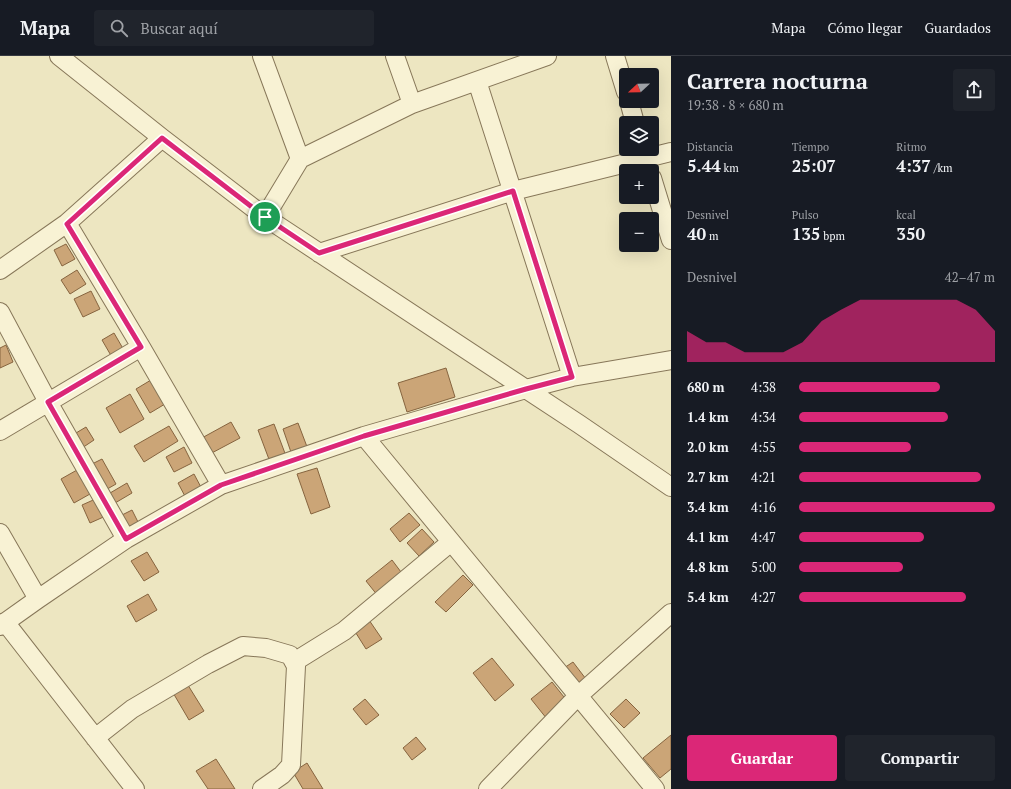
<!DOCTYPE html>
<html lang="es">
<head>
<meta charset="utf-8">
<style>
  :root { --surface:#171b24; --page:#20242c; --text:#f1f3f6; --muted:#9ea1a6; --line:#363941; --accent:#db2777 }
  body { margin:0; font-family:"PT Serif",serif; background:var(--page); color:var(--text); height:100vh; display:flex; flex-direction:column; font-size:15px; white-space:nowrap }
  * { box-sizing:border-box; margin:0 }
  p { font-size:13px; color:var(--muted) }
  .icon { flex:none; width:22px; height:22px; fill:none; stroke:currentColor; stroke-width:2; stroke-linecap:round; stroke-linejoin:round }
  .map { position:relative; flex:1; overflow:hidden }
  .panel { display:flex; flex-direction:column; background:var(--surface); width:340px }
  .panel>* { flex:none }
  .needle { width:26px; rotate:248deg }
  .controls { position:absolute; left:619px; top:12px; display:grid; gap:8px }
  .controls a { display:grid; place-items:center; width:40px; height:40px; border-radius:4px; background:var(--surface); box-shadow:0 4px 16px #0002; font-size:20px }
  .pin { position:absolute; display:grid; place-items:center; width:34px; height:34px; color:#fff; margin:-17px; border:2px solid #fff; border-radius:50%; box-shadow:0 1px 4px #0007 }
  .round { display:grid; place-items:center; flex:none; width:42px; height:42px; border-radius:4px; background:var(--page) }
  .head { display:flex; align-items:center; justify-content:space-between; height:68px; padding:0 16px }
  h1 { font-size:22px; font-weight:700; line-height:30px }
  .figures { display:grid; grid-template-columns:repeat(3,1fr); gap:6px; height:68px; padding:4px 16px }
  .figures div { display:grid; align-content:center }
  .figures b { font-size:17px; font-weight:700 }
  .figures small { font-size:11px; font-weight:400 }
  .figures p { font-size:11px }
  .chart { height:112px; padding:8px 16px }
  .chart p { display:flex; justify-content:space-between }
  .chart svg { width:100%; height:72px; margin-top:4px; fill:var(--accent); opacity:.7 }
  .primary-button { display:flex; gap:8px; margin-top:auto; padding:8px 16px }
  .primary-button a { flex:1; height:46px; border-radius:4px; background:var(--accent); color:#fff; font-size:16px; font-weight:700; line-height:46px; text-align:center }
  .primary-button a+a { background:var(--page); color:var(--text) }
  ul { padding:0 16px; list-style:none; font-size:13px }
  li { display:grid; grid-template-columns:64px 48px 1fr; align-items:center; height:30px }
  li i { height:10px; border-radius:5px; background:var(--accent) }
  header { display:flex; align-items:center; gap:24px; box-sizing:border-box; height:56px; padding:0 20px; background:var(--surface); border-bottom:1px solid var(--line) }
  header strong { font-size:19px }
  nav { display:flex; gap:22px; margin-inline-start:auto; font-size:14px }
  .search { width:280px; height:36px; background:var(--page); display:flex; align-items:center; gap:10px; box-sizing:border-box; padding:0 14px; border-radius:4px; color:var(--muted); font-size:15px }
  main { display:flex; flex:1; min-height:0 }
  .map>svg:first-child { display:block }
  .building { fill:#cba577; stroke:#86643f }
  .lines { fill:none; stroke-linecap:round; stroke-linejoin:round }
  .minor-casing { stroke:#877759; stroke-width:20 }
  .minor { stroke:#f8f2d4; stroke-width:18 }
  .route-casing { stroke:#fff; stroke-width:8 }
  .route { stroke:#db2777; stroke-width:5 }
</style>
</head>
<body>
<header>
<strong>Mapa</strong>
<div class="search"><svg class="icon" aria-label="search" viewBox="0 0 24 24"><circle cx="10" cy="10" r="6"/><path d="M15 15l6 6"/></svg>Buscar aquí</div>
<nav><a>Mapa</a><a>Cómo llegar</a><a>Guardados</a></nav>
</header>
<main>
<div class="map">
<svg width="671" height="733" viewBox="0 0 671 733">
  <rect width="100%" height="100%" fill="#ede6c1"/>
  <path class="building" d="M66,188l9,15 -13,7 -8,-16z
    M77,214l9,14 -16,10 -9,-14z
    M91,235l9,18 -17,8 -9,-18z
    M114,277l11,19 -12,7 -11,-19z
    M6,289l7,17 -13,6v-20z
    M446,312l9,29 -48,15 -9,-29z
    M151,324l14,24 -15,9 -14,-24z
    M130,338l14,25 -24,14 -14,-25z
    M231,366l9,16 -32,17 -8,-16z
    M298,367l11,29 -16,6 -10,-29z
    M274,368l12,32 -16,6 -12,-32z
    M169,370l9,15 -34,21 -10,-16z
    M86,371l8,13 -15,10 -8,-14z
    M184,391l8,16 -18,9 -8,-15z
    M102,403l14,25 -14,8 -14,-26z
    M317,412l13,39 -19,7 -14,-40z
    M77,414l13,24 -16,9 -13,-24z
    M194,418l9,17 -16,9 -9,-17z
    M127,427l5,10 -22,13 -5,-10z
    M100,441l8,18 -18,8 -8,-18z
    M132,454l9,18 -14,8 -9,-19z
    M409,457l11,12 -20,17 -10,-13z
    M422,473l12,13 -15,14 -12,-13z
    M147,496l12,20 -15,9 -13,-20z
    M392,504l12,16 -26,20 -12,-15z
    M463,519l10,10 -27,27 -11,-10z
    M148,538l9,16 -21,12 -9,-16z
    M369,564l13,19 -16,10 -12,-19z
    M492,602l22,27 -19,16 -22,-28z
    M573,606l16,21 -8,7 -17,-22z
    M186,626l18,29 -15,9 -17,-29z
    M552,626l16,20 -21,17 -16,-20z
    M365,643l14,16 -13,10 -13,-16z
    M626,643l14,14 -16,15 -14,-14z
    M671,679v34l-11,9 -17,-20z
    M416,681l10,12 -14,11 -9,-12z
    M216,703l19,30h-27l-12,-18z
    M307,707l16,26h-20l-10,-17z"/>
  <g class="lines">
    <g class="minor-casing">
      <path id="minor" d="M59,0l103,82 103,79 314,207 92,63
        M262,0l38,103
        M395,0l17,48
        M615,0l11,36
        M477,25l95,296
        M629,45l6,22
        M652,122l19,62
        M265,161l35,-58 112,-55 135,-48
        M67,167l74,124 80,138
        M319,197l194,-62 158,-39
        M0,214l67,-47 95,-85
        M0,256l48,90 78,137
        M0,375l141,-84
        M364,380l291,353
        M0,477l38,66
        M5,566l130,167
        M0,570l38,-27 88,-60 95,-54 143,-49 162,-47 46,-12 99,-17
        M294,606l50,-31 107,-89
        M95,682l37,-29 76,-45 35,-18 23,2 24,7 6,11 -5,99 -9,10 -20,14
        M488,733l90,-93 93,-83"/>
    </g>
    <use href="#minor" class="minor"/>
  </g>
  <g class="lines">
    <g class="route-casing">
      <path id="route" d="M162,82l103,79 54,36 194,-62 59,186 -46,12 -162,47 -143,49 -95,54 -78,-137 93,-55 -74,-123z"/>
    </g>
    <use href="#route" class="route"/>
  </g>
</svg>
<div class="controls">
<a><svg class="needle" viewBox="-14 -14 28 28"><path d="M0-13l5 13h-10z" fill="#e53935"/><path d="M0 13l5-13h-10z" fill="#9ea1a6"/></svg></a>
<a><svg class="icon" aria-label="layers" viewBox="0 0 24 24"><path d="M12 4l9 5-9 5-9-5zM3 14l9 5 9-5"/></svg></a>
<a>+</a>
<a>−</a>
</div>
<div class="pin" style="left:265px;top:161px;background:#1e9e55"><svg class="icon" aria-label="arrive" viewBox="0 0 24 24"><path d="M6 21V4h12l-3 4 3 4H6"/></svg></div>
</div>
<section class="panel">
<div class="head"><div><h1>Carrera nocturna</h1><p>19:38 · 8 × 680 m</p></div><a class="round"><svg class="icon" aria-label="share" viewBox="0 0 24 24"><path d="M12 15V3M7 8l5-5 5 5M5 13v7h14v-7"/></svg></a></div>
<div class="figures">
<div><p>Distancia</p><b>5.44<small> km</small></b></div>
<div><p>Tiempo</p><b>25:07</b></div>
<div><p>Ritmo</p><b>4:37<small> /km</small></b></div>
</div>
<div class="figures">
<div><p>Desnivel</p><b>40<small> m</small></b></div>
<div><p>Pulso</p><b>135<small> bpm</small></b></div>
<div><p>kcal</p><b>350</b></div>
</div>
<div class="chart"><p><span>Desnivel</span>42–47 m</p>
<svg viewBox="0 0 160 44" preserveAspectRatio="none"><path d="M0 44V25L10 32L20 32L30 38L40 38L50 38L60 32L70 19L80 12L90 6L100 6L110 6L120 6L130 6L140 6L150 12L160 25V44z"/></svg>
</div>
<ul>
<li><b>680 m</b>4:38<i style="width:72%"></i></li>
<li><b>1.4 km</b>4:34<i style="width:76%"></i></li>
<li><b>2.0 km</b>4:55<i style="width:57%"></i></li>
<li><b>2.7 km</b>4:21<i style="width:93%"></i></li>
<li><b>3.4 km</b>4:16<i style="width:100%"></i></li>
<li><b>4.1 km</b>4:47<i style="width:64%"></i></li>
<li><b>4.8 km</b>5:00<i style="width:53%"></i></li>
<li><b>5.4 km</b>4:27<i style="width:85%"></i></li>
</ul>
<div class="primary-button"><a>Guardar</a><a>Compartir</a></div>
</section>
</main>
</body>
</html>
